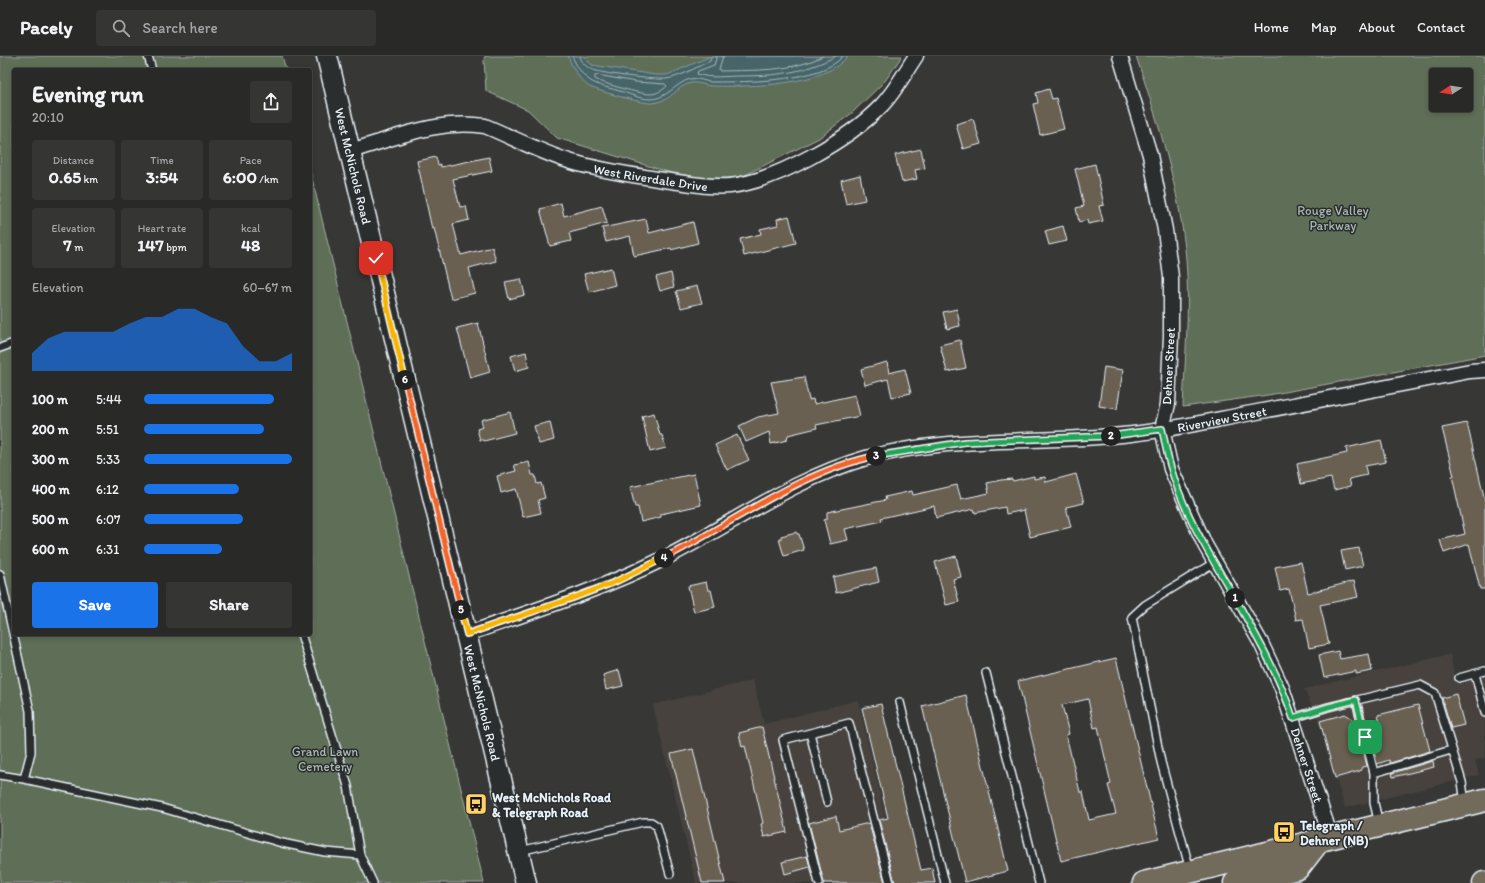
<!DOCTYPE html>
<html lang="en">
<head>
<meta charset="utf-8">
<style>
  :root { --surface:#292928; --page:#353534; --text:#f1f3f6; --muted:#a5a6a8; --line:#454545; --accent:#1a73e8 }
  body { margin:0; font-family:Itim,sans-serif; background:var(--page); color:var(--text); height:100vh; display:flex; flex-direction:column; font-size:15px; white-space:nowrap }
  * { box-sizing:border-box; margin:0 }
  p { font-size:13px; color:var(--muted) }
  .icon { flex:none; width:22px; height:22px; fill:none; stroke:currentColor; stroke-width:2; stroke-linecap:round; stroke-linejoin:round }
  .map { position:relative; flex:1; overflow:hidden }
  .panel { position:absolute; left:12px; top:12px; width:300px; height:568px; display:flex; flex-direction:column; background:var(--surface); border-radius:4px; box-shadow:0 2px 6px #0003,0 0 0 1px var(--line) }
  .panel>* { flex:none }
  .needle { width:26px; rotate:258deg }
  .buttons { position:absolute; left:1429px; top:12px; display:grid; gap:8px }
  .buttons a { display:grid; place-items:center; width:44px; height:44px; border-radius:4px; background:var(--surface); box-shadow:0 2px 6px #0003,0 0 0 1px var(--line); font-size:20px }
  .pin { position:absolute; display:grid; place-items:center; width:34px; height:34px; color:#fff; margin:-17px; border-radius:8px; box-shadow:0 2px 6px #0006 }
  .km { position:absolute; width:20px; height:20px; margin:-10px; border-radius:50%; background:#222; color:#fff; font-size:11px; line-height:20px; text-align:center }
  .round { display:grid; place-items:center; flex:none; width:42px; height:42px; border-radius:4px; background:var(--page) }
  .overview { display:flex; align-items:center; justify-content:space-between; height:68px; padding:0 20px }
  h1 { font-size:22px; font-weight:700; line-height:30px }
  .metrics { display:grid; grid-template-columns:repeat(3,1fr); gap:6px; height:68px; padding:4px 20px }
  .metrics div { display:grid; align-content:center; border-radius:4px; background:var(--page); text-align:center }
  .metrics b { font-size:17px; font-weight:700 }
  .metrics small { font-size:11px; font-weight:400 }
  .metrics p { font-size:11px }
  .chart { height:112px; padding:8px 20px }
  .chart p { display:flex; justify-content:space-between }
  .chart svg { width:100%; height:72px; margin-top:4px; fill:var(--accent); opacity:.7 }
  .primary-button { display:flex; gap:8px; margin-top:auto; padding:8px 20px }
  .primary-button a { flex:1; height:46px; border-radius:4px; background:var(--accent); color:#fff; font-size:16px; font-weight:700; line-height:46px; text-align:center }
  .primary-button a+a { background:var(--page); color:var(--text) }
  ul { padding:0 20px; list-style:none; font-size:13px }
  li { display:grid; grid-template-columns:64px 48px 1fr; align-items:center; height:30px }
  li i { height:10px; border-radius:5px; background:var(--accent) }
  header { display:flex; align-items:center; gap:24px; box-sizing:border-box; height:56px; padding:0 20px; background:var(--surface); border-bottom:1px solid var(--line) }
  header strong { font-size:19px }
  nav { display:flex; gap:22px; margin-inline-start:auto; font-size:14px }
  .search { width:280px; height:36px; background:var(--page); display:flex; align-items:center; gap:10px; box-sizing:border-box; padding:0 14px; border-radius:4px; color:var(--muted); font-size:15px }
  .map>svg:first-child { display:block }
  .built { fill:#46433d }
  .green { fill:#5f6e56; stroke:#a4b0a7; fill-rule:evenodd }
  .water { fill:#476568; stroke:#879da2 }
  .lines { fill:none; stroke-linecap:round; stroke-linejoin:round }
  .shore { stroke:#a8b9be; stroke-width:1 }
  .building { fill:#696051; stroke:#e8f1f8; fill-rule:evenodd }
  .lane-casing { stroke:#e8f1f8; stroke-width:10 }
  .street-casing { stroke:#e8f1f8; stroke-width:17 }
  .secondary-casing { stroke:#e8f1f8; stroke-width:23 }
  .primary-casing { stroke:#e8f1f8; stroke-width:25 }
  .lane { stroke:#2a2d2e; stroke-width:7 }
  .street { stroke:#2a2d2e; stroke-width:14 }
  .secondary { stroke:#2a2d2e; stroke-width:20 }
  .primary { stroke:#726b5a; stroke-width:22 }
  .split-1-casing { stroke:#fff; stroke-width:8 }
  .split-2-casing { stroke:#fff; stroke-width:8 }
  .split-3-casing { stroke:#fff; stroke-width:8 }
  .split-4-casing { stroke:#fff; stroke-width:8 }
  .split-5-casing { stroke:#fff; stroke-width:8 }
  .split-6-casing { stroke:#fff; stroke-width:8 }
  .split-7-casing { stroke:#fff; stroke-width:8 }
  .split-1 { stroke:#22a559; stroke-width:5 }
  .split-2 { stroke:#22a559; stroke-width:5 }
  .split-3 { stroke:#22a559; stroke-width:5 }
  .split-4 { stroke:#f0652b; stroke-width:5 }
  .split-5 { stroke:#f5b400; stroke-width:5 }
  .split-6 { stroke:#f0652b; stroke-width:5 }
  .split-7 { stroke:#f5b400; stroke-width:5 }
  .labels { text-anchor:middle; stroke-width:3; stroke-linejoin:round; paint-order:stroke }
  .street-label { font-size:13px; fill:#e8f1f8; stroke:#2a2d2e }
  .park-label { font-size:13px; fill:#aab6af; stroke:#2a2d2e }
  .poi-label { font-size:13px; font-weight:bold; fill:#e8f1f8; stroke:#2a2d2e; text-anchor:start }
</style>
</head>
<body>
<header>
<strong>Pacely</strong>
<div class="search"><svg class="icon" aria-label="search" viewBox="0 0 24 24"><circle cx="10" cy="10" r="6"/><path d="M15 15l6 6"/></svg>Search here</div>
<nav><a>Home</a><a>Map</a><a>About</a><a>Contact</a></nav>
</header>
<div class="map">
<svg width="1485" height="827" viewBox="0 0 1485 827">
  <rect width="100%" height="100%" fill="#373735"/>
  <filter id="ink" filterUnits="userSpaceOnUse"><feTurbulence type="fractalNoise" baseFrequency=".025" numOctaves="2"/><feDisplacementMap in="SourceGraphic" scale="8" xChannelSelector="R" yChannelSelector="G"/><feConvolveMatrix kernelMatrix="1 2 1 2 8 2 1 2 1" color-interpolation-filters="sRGB"/></filter>
  <g filter="url(#ink)">
    <path class="built" d="M1450,598l6,30 29,-7v81l-10,2 4,15 -134,33 -27,-88 -14,-31z
      M753,624l11,44 94,-24 43,183h-205l-43,-178z"/>
    <path class="green" d="M0,0h282l4,14h-272v564h296v-464l174,713h-484z
      M485,0h417l-17,25 -33,32 -33,25 -80,40h-37l-34,-6 -111,-34 -29,-28 -42,-19 -2,-31z
      M1136,0h349v299l-217,40 -85,12c2,-49 7,-99 3,-148 -6,-70 -28,-137 -50,-203zM1436,19h30v30h-30z"/>
    <path class="water" d="M568,0h15l9,9 63,10h12l42,-18 139,-1c-23,30 -99,31 -135,30 -7,0 -14,-4 -21,-3 -11,1 -19,13 -28,17 -4,1 -8,3 -12,3 -8,1 -58,-13 -64,-17 -10,-8 -16,-19 -20,-30z"/>
    <g class="lines">
      <path class="shore" d="M572,0c13,29 24,28 51,36 9,3 18,7 27,7 15,1 26,-16 40,-20 8,-2 17,4 24,3 31,0 109,0 129,-26
        M580,0c1,5 5,10 9,12 8,6 66,12 77,11 15,-2 30,-12 44,-18l2,-5
        M717,0l-3,9 -16,6 -1,3c14,5 29,2 43,2 35,0 64,-3 96,-20
        M723,0l-4,13 1,2c34,-1 72,1 103,-15
        M597,19l39,7 29,2 2,2c-4,4 -10,8 -17,8 -10,0 -46,-10 -55,-15v-3z"/>
    </g>
    <path class="building" d="M1049,33l3,10 4,-1 8,31 -24,6 -7,-31 5,-1 -2,-10z
      M973,63l8,25 -18,5 -7,-25z
      M921,93l4,19 -10,2 2,9 -15,3 -7,-27z
      M436,101l2,8 2,-1 1,3 48,-10 3,14 -39,8 7,28 6,-1 3,14 -16,4 8,31 31,-8 4,14 -27,7 6,25 -24,6 -17,-71 -2,1 -15,-68z
      M1095,108l9,41 -5,1 4,15 -15,3 -1,-4 -8,2 -3,-14 8,-2 -9,-37z
      M860,119l5,25 -19,4 -5,-24z
      M561,147l3,13 38,-10 5,17 -38,10 2,8 -21,5 -10,-37z
      M789,160l7,27 -52,13 -4,-17 21,-5 -1,-5 18,-4 -1,-6z
      M646,163l3,14 44,-11 5,21 -27,7v-2l-37,8 -4,-20 -24,6 -4,-14z
      M1063,170l4,15 -18,4 -4,-14z
      M611,212l4,17 -26,7 -5,-18z
      M671,217l3,14 -14,4 -4,-14z
      M521,223l4,16 -16,4 -4,-17z
      M697,230l5,17 -21,5 -5,-17z
      M957,253l3,17 -13,3 -4,-17z
      M478,267l12,49 -20,6 -13,-50z
      M960,284l6,28 -19,4 -7,-27z
      M526,296l3,15 -14,4 -4,-15z
      M887,306l2,11 16,-4 6,24 -19,4 -4,-18 -23,6 -4,-16z
      M1104,311l19,3 -6,39 -18,-3z
      M804,321l5,23 4,-1 1,5 41,-9 5,21 -44,9 1,3 -29,7 -1,5 -16,4 -2,-12 -23,10 -7,-16 19,-9 21,-4 -8,-31z
      M510,356l5,21 -31,8 -1,-1h-3l-3,-11 6,-2 -2,-7z
      M654,357l6,22h2l4,13 -16,4 -8,-36z
      M550,366l4,18 -15,4 -5,-18z
      M1467,367l18,78v88h-5l-11,-45 -25,9 -4,-13 25,-6 -13,-58h2l-12,-48z
      M737,379l12,25 -22,10 -12,-25z
      M1381,384l5,22 -21,4 2,9 -18,4 2,7 -17,4 -3,-12 -30,6 -4,-20 50,-11 -1,-5z
      M529,406l3,13h3l2,9 4,-1 4,15 -7,2 3,13 -18,4 -7,-28 -15,4 -4,-17 19,-5 -2,-6z
      M694,418l7,31 -40,9v3l-20,5 -3,-15h-3l-5,-20z
      M1076,418l8,29 -18,4 5,20 -41,10 -6,-27 -18,4 -1,-7 -30,6 -1,-4 -38,9 -2,-12 -53,12 1,3 -37,8 3,11 -18,4 -6,-24 3,-1v-7l59,-12 -1,-3 27,-6 1,4 44,-10 4,14 28,-6 -2,-10 14,-3 11,-1 1,2 21,-5v3l11,-2 1,5z
      M796,476l1,2h2l5,16 -20,6 -5,-17h2v-3z
      M1359,492l4,18 -18,4 -4,-19z
      M956,500l5,21 -8,2 6,23 -13,3 -11,-43z
      M1301,506l7,31 46,-12 4,16 -38,8 9,39 -20,4 -6,-29 -7,1 -7,-31 -9,2 -5,-24z
      M876,512l3,14 -43,11 -3,-16z
      M706,526l2,8h3l4,17 -21,5 -6,-26z
      M1338,595l2,8 29,-5 3,17 -16,3v-3l-32,7 -5,-23z
      M1116,602l43,180 -98,23 -43,-180zM1088,643l6,29 4,-1 13,57 -3,1 8,29 -27,6 -6,-28h-3l-14,-57 3,-1 -7,-29z
      M619,614l4,16 -17,4 -3,-15z
      M1456,638l8,31 -13,3 -9,-30z
      M966,639l42,176 -43,11 -43,-176z
      M881,648l40,166 11,-2 3,15h-40l-16,-63 9,-2 -26,-110z
      M1418,649l12,46 -40,12 -1,-3 -12,4 -7,-29 12,-3 -4,-17z
      M1345,658l8,5 5,19h2l7,28 -5,1 -2,4 -25,7 -15,-57z
      M762,671l25,105 -23,5 -3,-13 2,-1 -18,-77 -3,1 -3,-14z
      M693,693l32,134h-23l-31,-129z
      M1433,705l1,6 -41,10 -1,-4z
      M836,760l3,14 30,-7 16,60h-61l-15,-60z
      M807,800l3,11 -25,7 -3,-12z"/>
    <g class="lines">
      <g class="lane-casing">
        <path id="lane" d="M148,0l4,14
          M0,292l14,-5
          M0,518l30,137 1,41 -7,27
          M301,578l47,152 12,69 13,28
          M986,617l53,210
          M1475,618l10,39
          M1459,622l26,-7
          M1356,644l18,73v30l5,21
          M900,646l45,181
          M1293,662l35,-11 92,-22 15,8 27,89 3,21
          M810,677l17,69
          M1374,717l77,-23
          M0,719l24,4 138,29 120,35 43,9 35,3
          M520,795l123,-29h8l6,4 13,48
          M1190,814l-29,-108 -29,-145 13,-12 70,-43
          M819,827l-36,-143 66,-17 41,160"/>
      </g>
      <g class="street-casing">
        <g id="street">
          <path id="s1" d="M1120,0l30,99 15,75 6,47v59l-3,68 -6,25 9,40 34,76 56,98 21,45 49,150"/>
          <path id="s2" d="M350,95c46,-13 86,-32 135,-25 29,12 57,27 87,36 30,9 61,13 92,18 22,3 44,8 66,6 47,-5 119,-47 151,-80 14,-14 24,-34 35,-50"/>
          <path id="s3" d="M467,578c66,-23 133,-44 196,-75 68,-34 129,-80 203,-101 84,-23 171,-14 256,-23 44,-4 87,-14 130,-22 73,-14 145,-28 218,-42l15,-1"/>
        </g>
      </g>
      <g class="secondary-casing">
        <g id="secondary">
          <path id="s4" d="M327,0l199,827"/>
        </g>
      </g>
      <g class="primary-casing">
        <path id="primary" d="M1144,827l341,-83
          M1235,827l63,-15 21,-27
          M1484,827h1"/>
      </g>
      <use href="#lane" class="lane"/>
      <use href="#street" class="street"/>
      <use href="#secondary" class="secondary"/>
      <use href="#primary" class="primary"/>
    </g>
  </g>
  <g class="lines" filter="url(#ink)">
    <g class="split-1-casing">
      <path id="split-1" d="M1235,542c22,39 44,77 58,120l35,-11 28,-7 9,37"/>
    </g>
    <g class="split-2-casing">
      <path id="split-2" d="M1111,380l51,-7c3,13 5,27 9,39 12,44 41,91 64,130"/>
    </g>
    <g class="split-3-casing">
      <path id="split-3" d="M876,400l89,-14 146,-6"/>
    </g>
    <g class="split-4-casing">
      <path id="split-4" d="M664,502c68,-34 136,-87 212,-102"/>
    </g>
    <g class="split-5-casing">
      <path id="split-5" d="M461,554l6,24 106,-36 42,-16 49,-24"/>
    </g>
    <g class="split-6-casing">
      <path id="split-6" d="M405,324l56,230"/>
    </g>
    <g class="split-7-casing">
      <path id="split-7" d="M376,202l29,122"/>
    </g>
    <use href="#split-1" class="split-1"/>
    <use href="#split-2" class="split-2"/>
    <use href="#split-3" class="split-3"/>
    <use href="#split-4" class="split-4"/>
    <use href="#split-5" class="split-5"/>
    <use href="#split-6" class="split-6"/>
    <use href="#split-7" class="split-7"/>
  </g>
  <defs>
    <g id="bus-square" transform="scale(1.15)"><rect x="-9" y="-9" width="18" height="18" rx="4" fill="#ffd166" stroke="#2a2d2e"/><path d="M-5-6H5V4H4V6H2V4H-2V6H-4V4H-5ZM-3.5-4V0h7V-4ZM-3.5 1.2v1.5H-2V1.2ZM2 1.2v1.5H3.5V1.2Z" fill="#111"/></g>
  </defs>
  <g fill-rule="evenodd">
    <use href="#bus-square" x="476" y="748"/>
    <use href="#bus-square" x="1284" y="776"/>
  </g>
  <g class="labels">
    <g class="street-label">
      <text dy="5" stroke="none"><textPath href="#s4" startOffset="113">West McNichols Road</textPath></text>
      <text dy="5" stroke="none"><textPath href="#s2" startOffset="313">West Riverdale Drive</textPath></text>
      <text transform="translate(1168 310) rotate(-87)" y="5">Dehner Street</text>
      <text dy="5" stroke="none"><textPath href="#s3" startOffset="796">Riverview Street</textPath></text>
      <text dy="5" stroke="none"><textPath href="#s4" startOffset="665">West McNichols Road</textPath></text>
      <text dy="5" stroke="none"><textPath href="#s1" startOffset="748">Dehner Street</textPath></text>
    </g>
    <g class="park-label">
      <text x="1333" y="159">Rouge Valley<tspan x="1333" dy="15">Parkway</tspan></text>
      <text x="325" y="700">Grand Lawn<tspan x="325" dy="15">Cemetery</tspan></text>
    </g>
    <g class="poi-label">
      <text x="492" y="746">West McNichols Road<tspan x="492" dy="15">&amp; Telegraph Road</tspan></text>
      <text x="1300" y="774">Telegraph /<tspan x="1300" dy="15">Dehner (NB)</tspan></text>
    </g>
  </g>
</svg>
<div class="buttons">
<a><svg class="needle" viewBox="-14 -14 28 28"><path d="M0-13l5 13h-10z" fill="#e53935"/><path d="M0 13l5-13h-10z" fill="#a5a6a8"/></svg></a>
</div>
<div class="pin" style="left:1365px;top:681px;background:#1e9e55"><svg class="icon" aria-label="arrive" viewBox="0 0 24 24"><path d="M6 21V4h12l-3 4 3 4H6"/></svg></div>
<div class="pin" style="left:376px;top:202px;background:#d93025"><svg class="icon" aria-label="check" viewBox="0 0 24 24"><path d="M5 12l5 5 9-10"/></svg></div>
<b class="km" style="left:1235px;top:542px">1</b>
<b class="km" style="left:1111px;top:380px">2</b>
<b class="km" style="left:876px;top:400px">3</b>
<b class="km" style="left:664px;top:502px">4</b>
<b class="km" style="left:461px;top:554px">5</b>
<b class="km" style="left:405px;top:324px">6</b>
<section class="panel">
<div class="overview"><div><h1>Evening run</h1><p>20:10</p></div><a class="round"><svg class="icon" aria-label="share" viewBox="0 0 24 24"><path d="M12 15V3M7 8l5-5 5 5M5 13v7h14v-7"/></svg></a></div>
<div class="metrics">
<div><p>Distance</p><b>0.65<small> km</small></b></div>
<div><p>Time</p><b>3:54</b></div>
<div><p>Pace</p><b>6:00<small> /km</small></b></div>
</div>
<div class="metrics">
<div><p>Elevation</p><b>7<small> m</small></b></div>
<div><p>Heart rate</p><b>147<small> bpm</small></b></div>
<div><p>kcal</p><b>48</b></div>
</div>
<div class="chart"><p><span>Elevation</span>60–67 m</p>
<svg viewBox="0 0 160 44" preserveAspectRatio="none"><path d="M0 44V33L10 24L20 20L30 20L40 20L50 20L60 15L70 11L80 11L90 6L100 6L110 11L120 15L130 29L140 38L150 38L160 33V44z"/></svg>
</div>
<ul>
<li><b>100 m</b>5:44<i style="width:88%"></i></li>
<li><b>200 m</b>5:51<i style="width:81%"></i></li>
<li><b>300 m</b>5:33<i style="width:100%"></i></li>
<li><b>400 m</b>6:12<i style="width:64%"></i></li>
<li><b>500 m</b>6:07<i style="width:67%"></i></li>
<li><b>600 m</b>6:31<i style="width:53%"></i></li>
</ul>
<div class="primary-button"><a>Save</a><a>Share</a></div>
</section>
</div>
</body>
</html>
